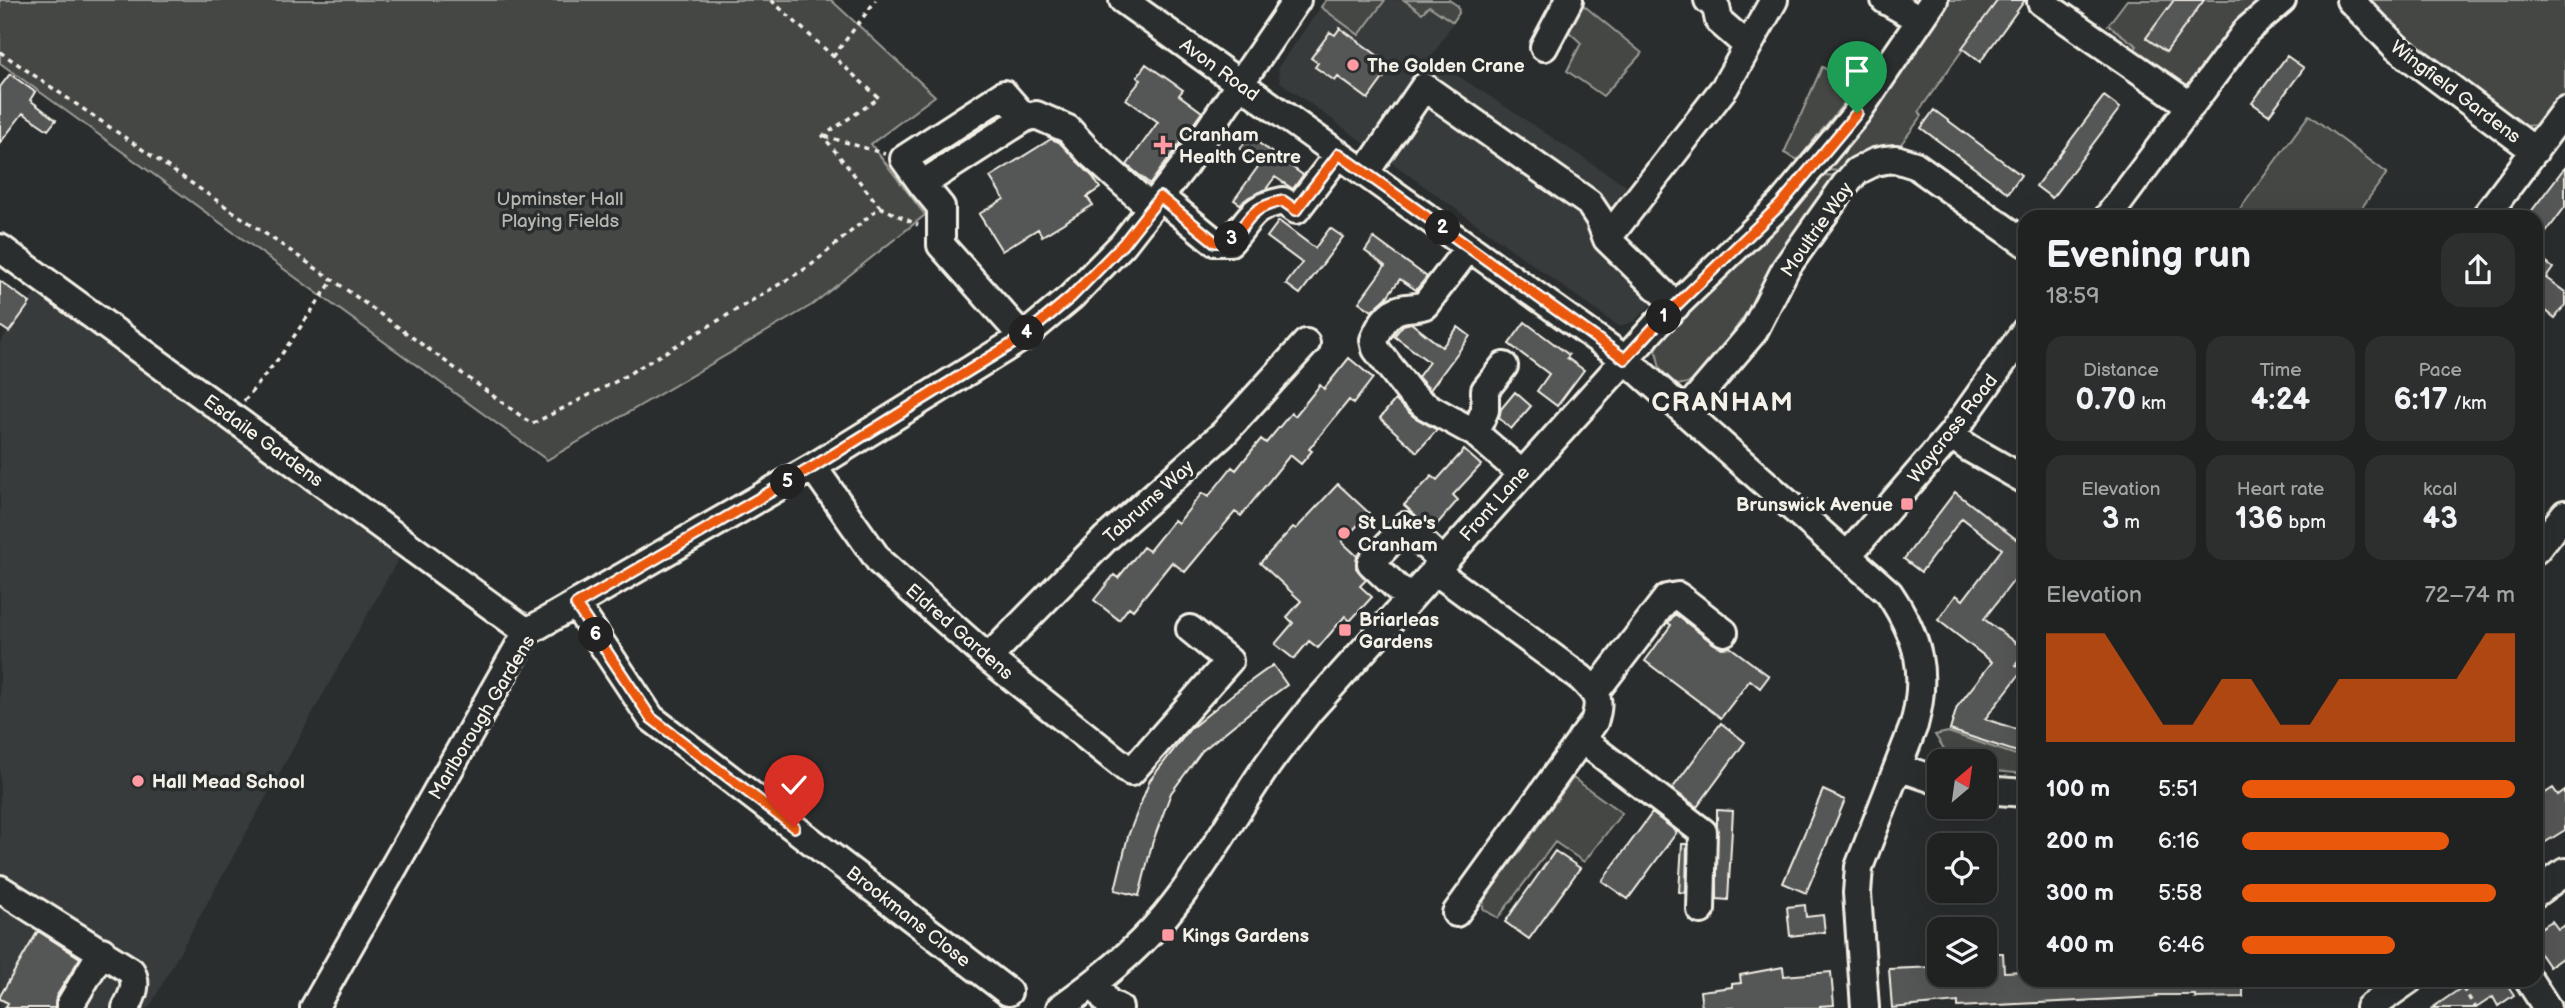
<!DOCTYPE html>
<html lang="en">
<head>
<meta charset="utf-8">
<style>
  :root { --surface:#202222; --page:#2d2f2f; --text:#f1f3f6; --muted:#a2a4a5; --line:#3d3f40; --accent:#ea580c }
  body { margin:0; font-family:"Balsamiq Sans",sans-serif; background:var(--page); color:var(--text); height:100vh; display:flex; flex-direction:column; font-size:26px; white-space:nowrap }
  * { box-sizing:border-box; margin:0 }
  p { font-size:23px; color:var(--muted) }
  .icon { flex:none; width:38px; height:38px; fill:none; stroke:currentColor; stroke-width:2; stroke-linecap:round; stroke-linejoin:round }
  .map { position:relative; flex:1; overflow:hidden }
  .side { position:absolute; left:2018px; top:210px; width:525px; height:777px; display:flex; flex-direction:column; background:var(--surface); border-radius:21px; box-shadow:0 7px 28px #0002,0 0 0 2px var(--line) }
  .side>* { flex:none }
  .needle { width:46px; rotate:29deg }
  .buttons { position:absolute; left:1927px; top:749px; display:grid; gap:14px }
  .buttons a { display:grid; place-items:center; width:70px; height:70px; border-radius:14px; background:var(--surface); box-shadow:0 7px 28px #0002,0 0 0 2px var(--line); font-size:35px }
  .pin { position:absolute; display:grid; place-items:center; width:60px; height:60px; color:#fff; margin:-72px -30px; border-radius:50% 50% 50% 0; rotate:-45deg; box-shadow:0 0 7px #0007 }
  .pin .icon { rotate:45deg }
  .km { position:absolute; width:35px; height:35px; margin:-18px; border-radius:50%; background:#222; color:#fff; font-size:19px; line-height:35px; text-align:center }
  .round { display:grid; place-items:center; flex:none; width:74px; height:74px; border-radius:21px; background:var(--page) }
  .overview { display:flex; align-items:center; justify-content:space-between; height:119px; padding:0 28px }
  h1 { font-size:38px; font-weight:800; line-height:52px }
  .stats { display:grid; grid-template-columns:repeat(3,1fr); gap:10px; height:119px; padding:7px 28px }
  .stats div { display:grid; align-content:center; border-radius:18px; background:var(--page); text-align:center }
  .stats b { font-size:30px; font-weight:800 }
  .stats small { font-size:19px; font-weight:400 }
  .stats p { font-size:19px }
  .chart { height:196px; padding:14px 28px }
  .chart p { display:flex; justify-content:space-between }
  .chart svg { width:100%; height:126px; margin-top:7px; fill:var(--accent); opacity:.7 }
  ul { padding:0 28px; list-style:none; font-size:23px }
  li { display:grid; grid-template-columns:112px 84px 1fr; align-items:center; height:52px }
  li i { height:18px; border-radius:9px; background:var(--accent) }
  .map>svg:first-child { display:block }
  .built { fill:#373a3a }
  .green { fill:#444645; stroke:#9c9c96; stroke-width:2 }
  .building { fill:#555756; stroke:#f4f1e8; stroke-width:2 }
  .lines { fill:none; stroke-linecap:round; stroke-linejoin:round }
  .minor-casing { stroke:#f4f1e8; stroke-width:32 }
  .path { stroke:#f4f1e8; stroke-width:3.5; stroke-dasharray:5 5; stroke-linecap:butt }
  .minor { stroke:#2a2d2e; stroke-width:26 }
  .route-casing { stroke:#fff; stroke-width:14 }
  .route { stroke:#ea580c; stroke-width:9 }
  .poi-dot { fill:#ff9aa2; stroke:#2a2d2e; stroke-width:2.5 }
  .labels { text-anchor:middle; stroke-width:7; stroke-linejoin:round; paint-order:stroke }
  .poi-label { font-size:19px; font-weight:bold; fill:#f4f1e8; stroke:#2a2d2e; text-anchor:start }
  .street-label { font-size:19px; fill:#f4f1e8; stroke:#2a2d2e }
  .park-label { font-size:19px; fill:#b6b5af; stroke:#2a2d2e }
  .district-label { font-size:26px; font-weight:bold; letter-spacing:2px; fill:#f4f1e8; stroke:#2a2d2e }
</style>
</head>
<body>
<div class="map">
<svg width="2565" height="1008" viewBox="0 0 2565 1008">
  <rect width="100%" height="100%" fill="#2a2d2e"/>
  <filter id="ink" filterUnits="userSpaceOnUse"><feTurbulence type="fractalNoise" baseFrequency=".0143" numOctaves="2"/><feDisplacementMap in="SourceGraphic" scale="14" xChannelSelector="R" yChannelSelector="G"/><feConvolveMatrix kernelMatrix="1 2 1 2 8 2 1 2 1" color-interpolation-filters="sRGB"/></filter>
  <g filter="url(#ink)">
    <path class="built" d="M1326,0h123l9,6 1,7 -28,45 206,135 -14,38 52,51 -41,39 -15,6 -339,-245 -2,-15z
      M36,292l365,262 -252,454h-149v-666z"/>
    <path class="green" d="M0,0h831l104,96 -64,48 54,71 -113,90 -265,155 -547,-397z
      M1326,0h59l-26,35 -38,-28z
      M1404,0h45l9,6 1,7 -6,9 -24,-16 -7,7z
      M1947,0h51l-79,111 3,5 -24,32 -55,23 -21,-1 88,-115z
      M2127,0h132l-36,38 -35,48 -9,4 -50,-34 8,-10 -29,-21z
      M2361,0h204v98l-27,27 -14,1 -124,-87z
      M1582,4l60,49 -39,43 -36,-25 14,-28 -12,-11z
      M1822,67l36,19 -60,74 -14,-7z
      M2309,115l78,58 -32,44h-121z
      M1820,175l22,1c-49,67 -94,137 -144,205l-21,4 -17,-16 -4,-19 11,-21z
      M1948,732l77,26v16l-40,-4 -1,-9h-32l-17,-26z
      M1573,778l49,35 -38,49 -29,-20 -57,76 -15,-9 1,-9z"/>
    <path class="building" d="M1998,0h27l-45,62 -18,-14z
      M2174,0h30l-38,52 -20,-14z
      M1340,28l52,38 -24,33 -30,-22 -3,4 -20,-14 3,-4 -7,-5 19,-26 5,3z
      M2287,56l17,12 -35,47 -17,-12z
      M1146,64l37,26 -4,5 23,17 -52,72 -23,-19 31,-43 -32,-23 15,-19 -4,-3z
      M10,74l25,18 -5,8 26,20 -8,10 -25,-17 -23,30v-56z
      M2104,96l16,12 -68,90 -16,-12z
      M1934,110l87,65 -13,18 -87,-65z
      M1249,136l54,39 -10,14 -18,-12 -9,12 -17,8 -9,7 -6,-4 26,-36 -20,-15z
      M1051,139l8,3 34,35 7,11 -13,9 6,8 -51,31 -4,-7 -36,22 -23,-37 25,-15 -14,-22z
      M2565,167v40l-29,39v-29h-9z
      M1279,221l36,27 15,-20 13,9 -43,57 -14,-10 16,-21 -35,-26z
      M1374,238l53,39 -11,13 -16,-11 -14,19 -14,13 -13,-9 26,-36 -20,-15z
      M2536,255l17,13 -7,10 19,14v13l-10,13 -19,-15z
      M0,281l30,22 -21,29 -9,-6z
      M1525,322l44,33 -2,3 17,12 -27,36 -20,-15 12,-17 -40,-30z
      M1411,323l31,24 16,-20 12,9 -40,54 -12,-13 11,-15 -35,-26 9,-11z
      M1349,358l24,20 -20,26 -4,-4 -40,49 3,2 -11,13 -11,-9 -49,61 -6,-4 -50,60 -13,-10 -39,48 -4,-3 -10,13 -25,-20 20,-25 4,3 25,-31 6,4 25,-31 4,3 24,-30 6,4 24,-30 4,3 25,-31 5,4 25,-30 4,3 25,-31 4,4z
      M1515,392l16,14 -20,23 -12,-11 2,-9z
      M1395,400l19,17 23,13 -20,22 -37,-34z
      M1464,450l17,15 -28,30 5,5 -26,30 -28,-25 28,-29 5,4z
      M1338,484l31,29 -27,29 15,14 -1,12 10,12 -6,6 12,11 -22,24 -5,-5 -27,32 -9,-7 -15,18 -19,-15 18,-21 -6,-6 14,-16 -41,-38 33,-36 3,2z
      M1955,492l70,54v20l-41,53 41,31 -9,15 7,5 -38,49 40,13 -5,21 -70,-23 7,-23 35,-45 -54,-42 18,-25 7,5 39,-51 -40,-31 -41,54 -17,-13z
      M1675,614l39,30 8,4 8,-1 39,29 -9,12 -10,-8 -29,38 -76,-57 26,-36 -3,-2z
      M1273,665l14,20 -37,27 -48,39 -31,42 -19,51 -13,52 -24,-6 13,-54 22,-56 40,-51 44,-36z
      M1721,723l24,19 -48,65 -25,-18z
      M2553,788l5,7 7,-5v40l-29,18v-49z
      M1823,790l22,10 -39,93 -23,-10z
      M1717,810l16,1 -5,89 -11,-1z
      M1652,813l25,19 -49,67 -26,-18z
      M1682,844h5l-1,49 -7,-1z
      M1555,851l25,17 -51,71 -24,-17z
      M1805,905l1,12 17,-2 2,17 -35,4 -3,-29z
      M2552,921l6,8 7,-4v31l-16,11 -13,-19v-17z
      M38,931l42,27 -24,39 -1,11h-50l3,-5 -8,-4v-3z
      M1984,953h19l1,19 21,-1v9h218v17l-48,1v-3h-39l1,2 -199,10v-5l-66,6 -3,-39 48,-2 1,8h46z
      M1783,967l1,9 47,-4 3,33 -14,1v2h-118l-2,-17 32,-4v-3l9,-1 -1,-8z
      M2473,980h31l10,15 -16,11 -5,-9 -17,11h-44z"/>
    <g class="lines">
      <g class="minor-casing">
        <path id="minor" d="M1123,0l502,359 264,234c30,45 39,80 25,132l-55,142 -2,26 8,115
          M1708,0l8,7 3,14 23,20
          M1885,0l35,20
          M2350,0l46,47 139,104
          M2041,2l150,104
          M1544,47l25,-47
          M1025,118l-21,-24 -100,65 18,25 103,-66 11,-3 32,14 21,23 62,56
          M1365,173l59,-86 165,116 10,15 8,21 69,67
          M922,184l19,23v38l82,92
          M1160,197l55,45h15c22,-24 18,-34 53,-41l13,9 43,-56
          M2108,217l139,-187 35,-30
          M2485,217l80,-107
          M1607,239l118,-152 49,-87
          M1469,247l-44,58c-8,3 -15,2 -24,4 -14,3 -22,19 -27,31l2,9 34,44 14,12 51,28 46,40
          M0,248l527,384
          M1685,412l69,-81 32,-63 59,-83 12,-14 18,-9 10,-2 11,-1 19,6 110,78
          M1475,433l10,-23v-20l19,-24
          M1951,435l18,13 56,32
          M813,467l67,95 108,96 143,114 98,-111 -39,-32
          M2536,550l29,-36
          M1848,555l103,-120 74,-104
          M1434,570l147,108c16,16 21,21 13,44l-138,191
          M1409,599l-38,-36 34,-37 37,35
          M576,605l75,113 357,274
          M988,658l117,-119 118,-105 83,-91
          M1595,692l72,-94 11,-2 46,36
          M1581,739l122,93 -2,78
          M1898,767l41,14
          M1984,790l41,3
          M0,889l131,82c7,13 2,24 -5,37
          M2536,893l29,-21
          M2529,980l18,28
          M1095,984l12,18 12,6
          M70,1005l32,-54
          M314,1008l213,-376 286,-165 210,-130 48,-40 52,-53 61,-78 113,-166
          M1060,1008c38,-27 75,-56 105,-92 38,-46 66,-97 99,-146 14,-21 31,-40 46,-60l348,-387 123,-119 76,-91 77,-113
          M2369,1008l40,-28"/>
      </g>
      <path class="path" d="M0,52l333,228 199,144 83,-42 195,-116 70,-59 -57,-71 56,-38 -108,-98
        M833,57l43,-57
        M825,136l60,18
        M880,207l38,18
        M244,401l35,-43 54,-78
        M2457,980l19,28"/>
      <use href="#minor" class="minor"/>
    </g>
  </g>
  <g class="lines" filter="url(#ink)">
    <g class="route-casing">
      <path id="route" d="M794,827l-143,-109 -75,-113 237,-138 210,-130 48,-40 52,-53 37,-47 55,45h15c22,-24 18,-34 53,-41l13,9 43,-56 286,205 33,-36 123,-119 76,-91"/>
    </g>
    <use href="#route" class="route"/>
  </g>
  <g class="poi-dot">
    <circle cx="1353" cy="65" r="7"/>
    <path d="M1159.5 134.5h7v7h7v7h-7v7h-7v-7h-7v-7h7z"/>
    <rect x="1900" y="497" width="14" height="14" rx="3.5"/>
    <circle cx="1344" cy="533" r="7"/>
    <rect x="1338" y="623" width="14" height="14" rx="3.5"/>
    <circle cx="138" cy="781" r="7"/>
    <rect x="1161" y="928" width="14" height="14" rx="3.5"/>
  </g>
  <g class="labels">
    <g class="poi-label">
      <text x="1367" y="72">The Golden Crane</text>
      <text x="1179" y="141">Cranham<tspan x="1179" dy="22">Health Centre</tspan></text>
      <text x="1893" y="511" text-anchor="end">Brunswick Avenue</text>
      <text x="1358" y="529">St Luke's<tspan x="1358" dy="22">Cranham</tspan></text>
      <text x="1359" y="626">Briarleas<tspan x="1359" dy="22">Gardens</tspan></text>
      <text x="152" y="788">Hall Mead School</text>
      <text x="1182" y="942">Kings Gardens</text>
    </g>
    <g class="street-label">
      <text transform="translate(1220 69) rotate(36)" y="7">Avon Road</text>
      <text transform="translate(2456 91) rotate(37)" y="7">Wingfield Gardens</text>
      <text transform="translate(1816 229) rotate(-55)" y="7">Moultrie Way</text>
      <text transform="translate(1952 428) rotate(-52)" y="7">Waycross Road</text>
      <text transform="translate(264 440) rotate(36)" y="7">Esdaile Gardens</text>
      <text transform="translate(1148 501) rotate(-42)" y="7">Tabrums Way</text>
      <text transform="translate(1494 503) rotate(-48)" y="7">Front Lane</text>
      <text transform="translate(960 631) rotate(41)" y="7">Eldred Gardens</text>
      <text transform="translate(481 717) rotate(-59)" y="7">Marlborough Gardens</text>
      <text transform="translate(909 916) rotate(38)" y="7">Brookmans Close</text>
    </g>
    <g class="park-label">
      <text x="560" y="205">Upminster Hall<tspan x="560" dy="22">Playing Fields</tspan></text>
    </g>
    <g class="district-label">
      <text x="1723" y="411">CRANHAM</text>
    </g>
  </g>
</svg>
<div class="buttons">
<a><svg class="needle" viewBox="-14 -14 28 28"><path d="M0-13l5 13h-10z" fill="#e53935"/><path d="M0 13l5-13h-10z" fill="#a2a4a5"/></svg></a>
<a><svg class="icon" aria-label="locate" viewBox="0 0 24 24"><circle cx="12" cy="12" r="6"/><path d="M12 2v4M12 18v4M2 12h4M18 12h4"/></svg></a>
<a><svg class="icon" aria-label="layers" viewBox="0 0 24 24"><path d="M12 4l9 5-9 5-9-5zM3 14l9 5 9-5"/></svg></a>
</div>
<div class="pin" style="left:1857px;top:113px;background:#1e9e55"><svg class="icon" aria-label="arrive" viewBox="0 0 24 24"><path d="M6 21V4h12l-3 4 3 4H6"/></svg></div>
<div class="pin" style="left:794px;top:827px;background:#d93025"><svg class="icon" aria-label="check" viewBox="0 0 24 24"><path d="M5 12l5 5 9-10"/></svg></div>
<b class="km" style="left:1664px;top:317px">1</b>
<b class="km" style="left:1443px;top:228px">2</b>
<b class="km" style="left:1232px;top:239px">3</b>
<b class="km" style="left:1027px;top:333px">4</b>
<b class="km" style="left:788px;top:482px">5</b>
<b class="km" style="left:596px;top:635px">6</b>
<section class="side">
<div class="overview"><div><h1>Evening run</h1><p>18:59</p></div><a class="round"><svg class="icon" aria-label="share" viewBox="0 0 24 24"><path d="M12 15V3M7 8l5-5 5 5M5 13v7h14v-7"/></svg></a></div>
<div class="stats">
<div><p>Distance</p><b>0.70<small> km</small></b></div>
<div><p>Time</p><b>4:24</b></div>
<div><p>Pace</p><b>6:17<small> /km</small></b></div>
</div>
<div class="stats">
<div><p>Elevation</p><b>3<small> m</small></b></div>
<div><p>Heart rate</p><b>136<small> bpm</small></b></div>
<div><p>kcal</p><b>43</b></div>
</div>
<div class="chart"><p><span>Elevation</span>72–74 m</p>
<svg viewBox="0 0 160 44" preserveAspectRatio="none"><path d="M0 44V6L10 6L20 6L30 22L40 38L50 38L60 22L70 22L80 38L90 38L100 22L110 22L120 22L130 22L140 22L150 6L160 6V44z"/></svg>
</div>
<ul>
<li><b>100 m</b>5:51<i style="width:100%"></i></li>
<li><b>200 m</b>6:16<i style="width:76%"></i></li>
<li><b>300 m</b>5:58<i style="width:93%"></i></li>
<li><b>400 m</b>6:46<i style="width:56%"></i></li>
</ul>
</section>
</div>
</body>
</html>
